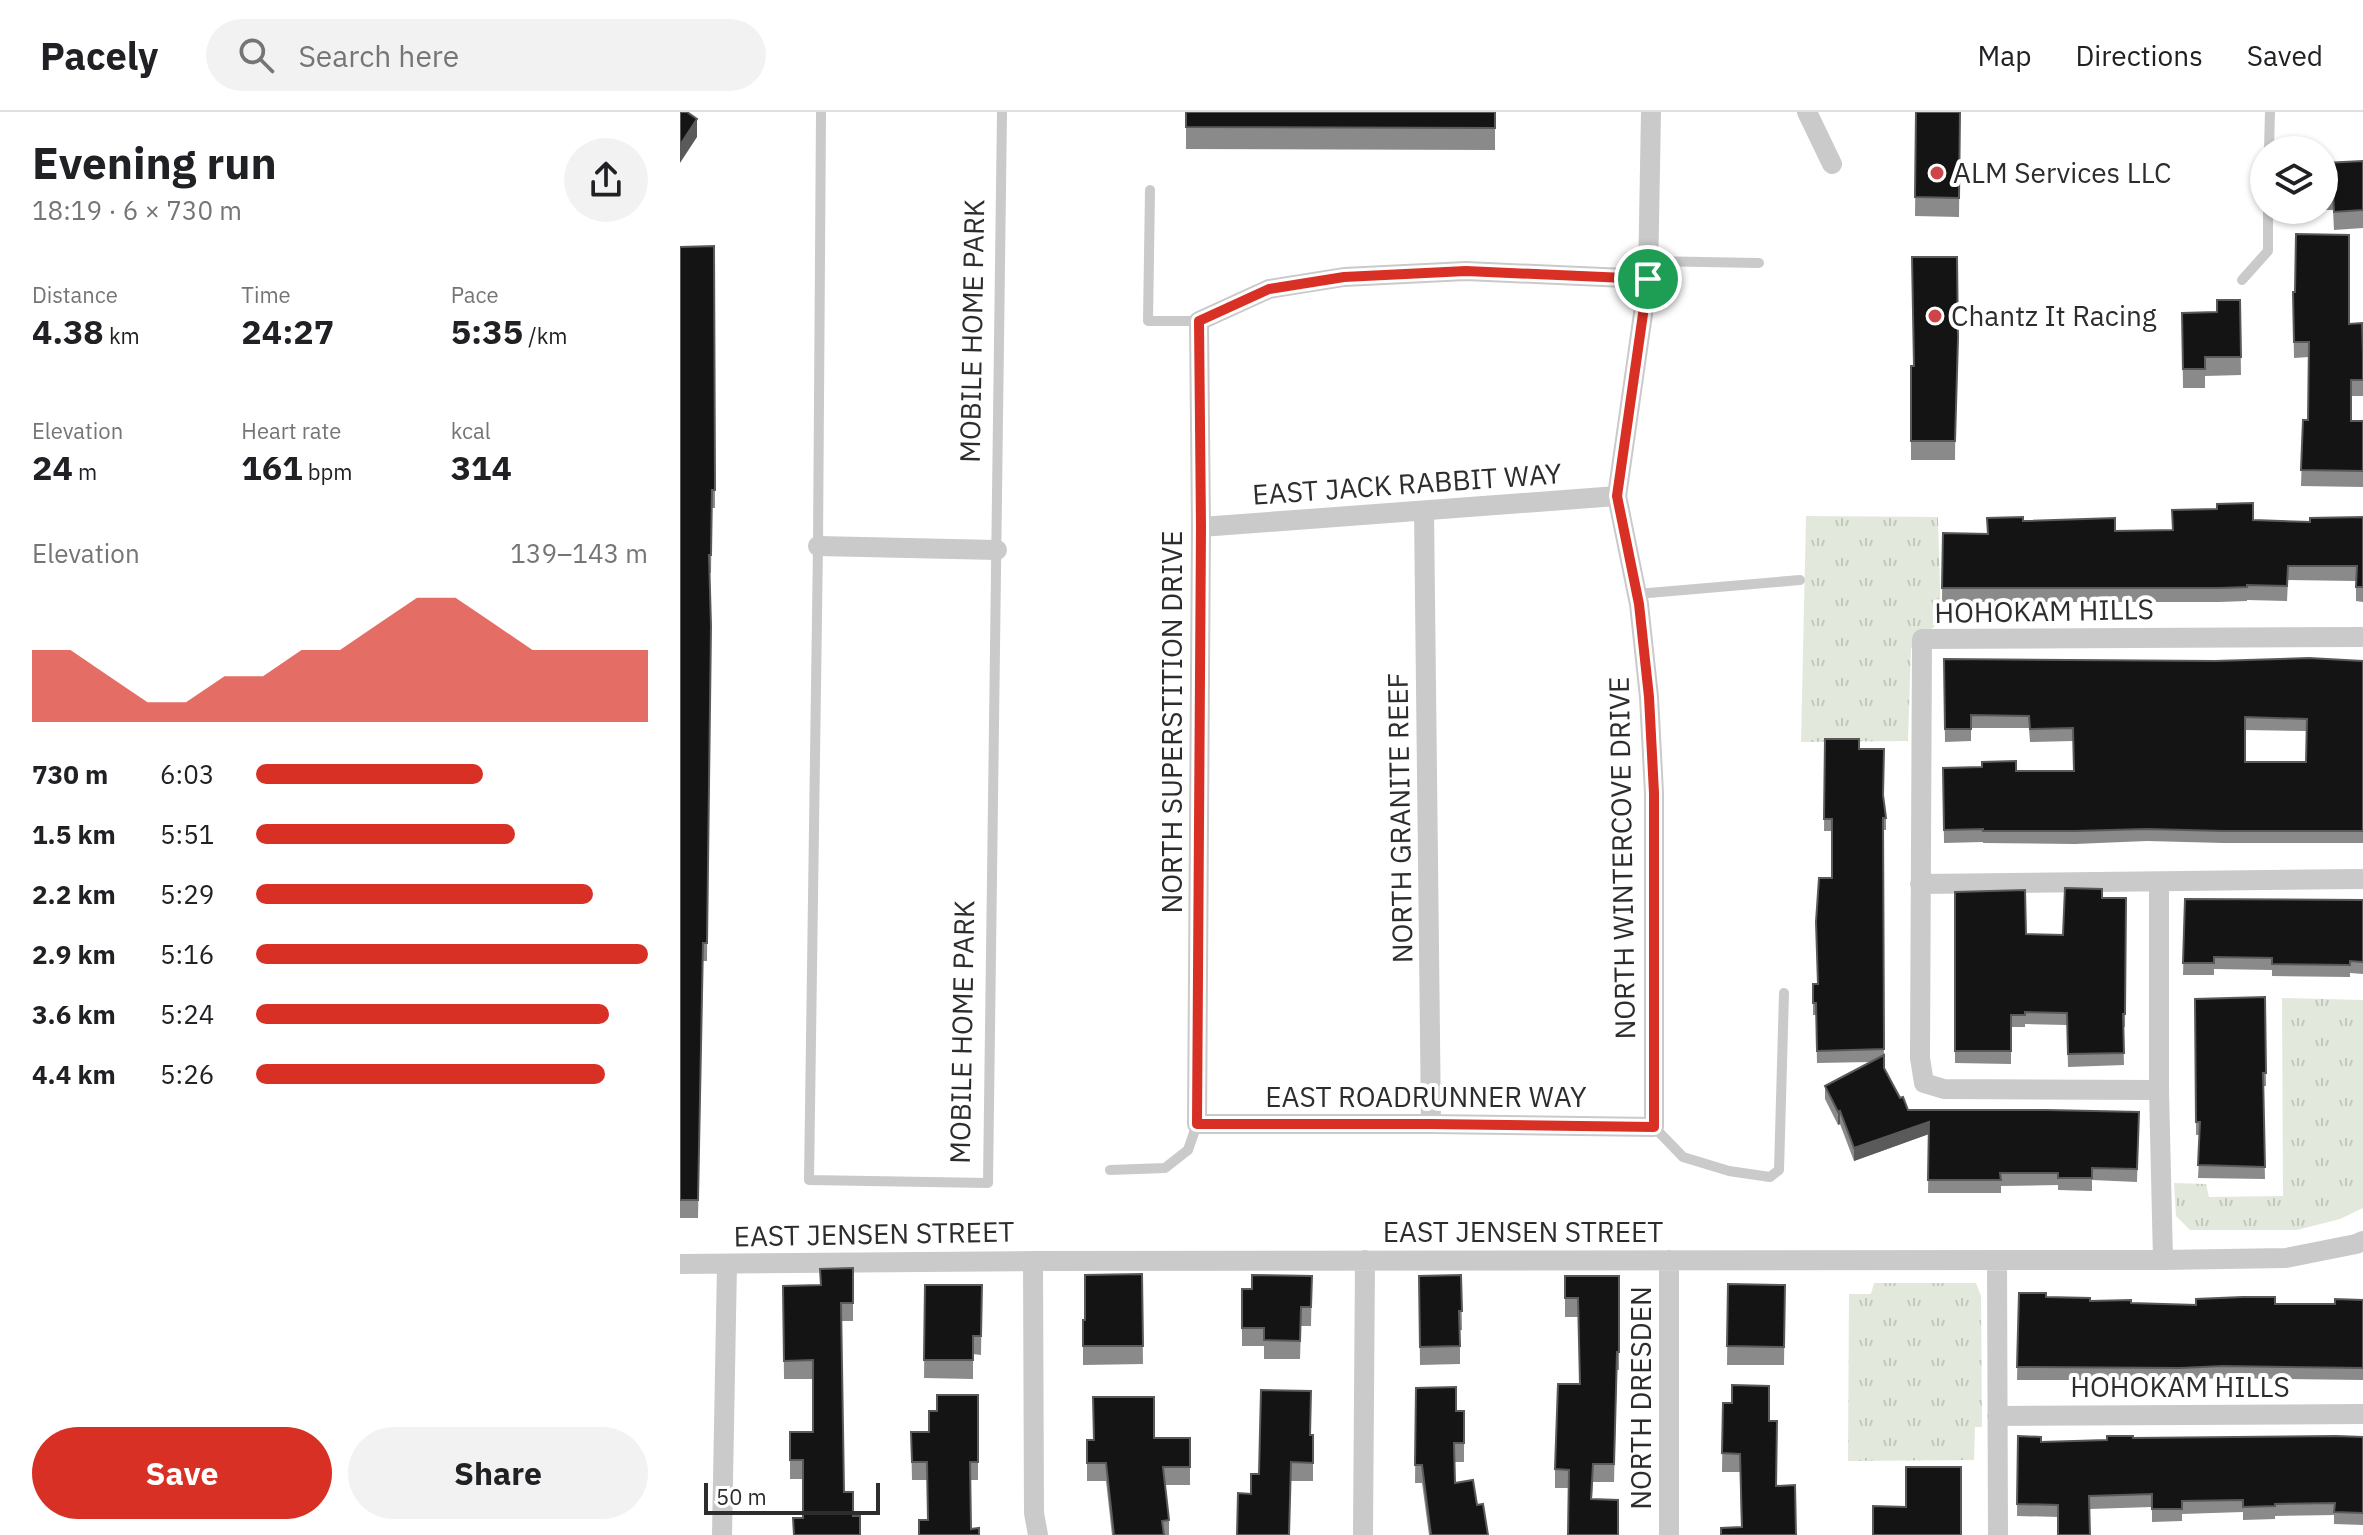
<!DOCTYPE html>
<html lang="en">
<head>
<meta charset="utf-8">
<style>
  :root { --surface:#fff; --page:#f2f2f2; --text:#202124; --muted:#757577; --line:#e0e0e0; --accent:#d93025 }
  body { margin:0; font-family:"IBM Plex Sans",sans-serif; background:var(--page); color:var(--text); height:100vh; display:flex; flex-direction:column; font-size:30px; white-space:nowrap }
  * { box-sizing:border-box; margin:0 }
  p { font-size:26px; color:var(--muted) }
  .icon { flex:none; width:44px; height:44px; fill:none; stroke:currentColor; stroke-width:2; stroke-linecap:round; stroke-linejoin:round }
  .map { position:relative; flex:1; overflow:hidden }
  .drawer { display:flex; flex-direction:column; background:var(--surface); width:680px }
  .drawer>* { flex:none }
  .buttons { position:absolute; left:1570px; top:24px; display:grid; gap:16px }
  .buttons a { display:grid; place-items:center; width:88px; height:88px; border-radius:50%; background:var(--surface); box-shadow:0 2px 6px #0004; font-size:40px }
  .scale { position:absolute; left:24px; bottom:20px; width:176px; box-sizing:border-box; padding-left:8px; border:4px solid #2d2d2d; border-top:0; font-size:22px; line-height:28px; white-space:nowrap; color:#2d2d2d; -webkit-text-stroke:6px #fff; paint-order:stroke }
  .pin { position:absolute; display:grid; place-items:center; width:68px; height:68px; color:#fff; margin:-34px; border:4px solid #fff; border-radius:50%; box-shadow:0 2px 8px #0007 }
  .round { display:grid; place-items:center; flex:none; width:84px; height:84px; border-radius:42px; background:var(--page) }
  .overview { display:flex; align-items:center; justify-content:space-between; height:136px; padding:0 32px }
  h1 { font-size:44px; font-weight:700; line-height:60px }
  .stats { display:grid; grid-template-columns:repeat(3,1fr); gap:12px; height:136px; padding:8px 32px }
  .stats div { display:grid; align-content:center }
  .stats b { font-size:34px; font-weight:700 }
  .stats small { font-size:22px; font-weight:400 }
  .stats p { font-size:22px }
  .chart { height:224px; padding:16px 32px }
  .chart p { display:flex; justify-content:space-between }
  .chart svg { width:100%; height:144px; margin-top:8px; fill:var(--accent); opacity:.7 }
  .button { display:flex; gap:16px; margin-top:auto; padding:16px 32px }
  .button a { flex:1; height:92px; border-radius:48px; background:var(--accent); color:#fff; font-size:32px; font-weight:700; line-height:92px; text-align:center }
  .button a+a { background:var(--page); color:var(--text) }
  ul { padding:0 32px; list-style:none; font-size:26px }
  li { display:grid; grid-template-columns:128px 96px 1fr; align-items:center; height:60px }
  li i { height:20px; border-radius:10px; background:var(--accent) }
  header { display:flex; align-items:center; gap:48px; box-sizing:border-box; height:112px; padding:0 40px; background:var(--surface); border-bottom:2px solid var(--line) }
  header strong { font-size:38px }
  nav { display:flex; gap:44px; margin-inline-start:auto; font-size:28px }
  .search { width:560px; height:72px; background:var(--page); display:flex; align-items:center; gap:20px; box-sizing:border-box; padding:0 28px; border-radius:44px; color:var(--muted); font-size:30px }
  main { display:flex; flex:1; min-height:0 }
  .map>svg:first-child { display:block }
  .park { fill:url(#park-tufts) }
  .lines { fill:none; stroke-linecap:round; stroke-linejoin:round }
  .service { stroke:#cacaca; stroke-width:10 }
  .minor { stroke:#cacaca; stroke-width:20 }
  .wall { fill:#8a8a8a; fill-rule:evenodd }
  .shaded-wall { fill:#5a5a5a }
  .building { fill:#141414; stroke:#5a5a5a; stroke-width:2; fill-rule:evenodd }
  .route-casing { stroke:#fff; stroke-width:16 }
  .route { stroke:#d93025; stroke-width:10 }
  .poi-dot { fill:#cf4448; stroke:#fff; stroke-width:3 }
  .labels { text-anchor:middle; stroke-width:8; stroke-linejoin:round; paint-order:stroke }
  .poi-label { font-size:28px; fill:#2d2d2d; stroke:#fff; text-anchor:start }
  .street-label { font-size:28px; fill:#2d2d2d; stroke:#fff }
</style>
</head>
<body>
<header>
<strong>Pacely</strong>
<div class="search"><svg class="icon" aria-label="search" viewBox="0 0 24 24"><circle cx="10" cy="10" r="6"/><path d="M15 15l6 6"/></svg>Search here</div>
<nav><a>Map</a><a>Directions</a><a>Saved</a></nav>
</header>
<main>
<section class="drawer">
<div class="overview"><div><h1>Evening run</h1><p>18:19 · 6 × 730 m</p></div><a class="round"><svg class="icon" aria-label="share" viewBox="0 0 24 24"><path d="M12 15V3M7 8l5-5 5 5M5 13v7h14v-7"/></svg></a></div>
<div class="stats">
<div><p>Distance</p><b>4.38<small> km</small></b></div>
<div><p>Time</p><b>24:27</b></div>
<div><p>Pace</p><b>5:35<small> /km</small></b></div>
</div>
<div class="stats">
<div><p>Elevation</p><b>24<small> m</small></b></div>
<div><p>Heart rate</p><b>161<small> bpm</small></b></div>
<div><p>kcal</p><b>314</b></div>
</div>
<div class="chart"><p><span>Elevation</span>139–143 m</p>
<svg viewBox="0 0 160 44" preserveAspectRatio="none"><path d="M0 44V22L10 22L20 30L30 38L40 38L50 30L60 30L70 22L80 22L90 14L100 6L110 6L120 14L130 22L140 22L150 22L160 22V44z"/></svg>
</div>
<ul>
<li><b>730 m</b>6:03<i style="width:58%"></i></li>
<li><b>1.5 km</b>5:51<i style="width:66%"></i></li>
<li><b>2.2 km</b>5:29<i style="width:86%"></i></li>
<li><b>2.9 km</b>5:16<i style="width:100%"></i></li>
<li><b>3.6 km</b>5:24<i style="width:90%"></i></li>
<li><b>4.4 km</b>5:26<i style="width:89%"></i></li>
</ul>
<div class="button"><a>Save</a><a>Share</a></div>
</section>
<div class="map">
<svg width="1683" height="1423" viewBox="0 0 1683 1423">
  <defs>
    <pattern id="park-tufts" width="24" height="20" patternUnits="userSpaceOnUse" patternTransform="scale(2)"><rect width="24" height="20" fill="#e2e9dc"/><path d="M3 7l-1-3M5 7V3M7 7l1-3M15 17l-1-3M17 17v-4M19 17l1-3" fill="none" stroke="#c2c8bd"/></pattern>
  </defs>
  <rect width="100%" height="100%" fill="#fff"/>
  <path class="park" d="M1126,404l132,1 3,106 -17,10 -13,16 -3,92 -107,1z
    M1602,886l81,2v208l-23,11 -43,11h-107l-14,-14 -2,-33 32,1 3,13 74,-1z
    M1194,1171h102l5,13 1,131h-7l-1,33 -126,1 1,-167h22z"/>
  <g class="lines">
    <path class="service" d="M141,0l-3,434 -9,634 179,3 14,-1071
      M1589,38l1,-38
      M470,78l-2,131h51
      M968,149l111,2
      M1562,168l26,-29v-41
      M957,482l163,-14
      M974,1015l29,30 46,14 41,6 9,-7 5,-177
      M430,1058l55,-2 23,-18 9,-26"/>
    <path class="minor" d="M1127,0l25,52
      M968,167l-182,-8 -122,6 -75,12 -70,32 2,206 -4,597h234l223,3v-334l-5,-96 -10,-93 -22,-108 31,-217 3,-167
      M744,399l7,613
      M521,415l416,-31
      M138,434l179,4
      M1479,770v208l4,170
      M1240,772l443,-5
      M1479,978l-215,-1 -20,-6 -4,-25 2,-419 441,-2
      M989,1148v275
      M1317,1148l1,275
      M353,1149l1,252 4,22
      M0,1152l353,-3 1130,-1 123,-2 70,-14 7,-3
      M1317,1304l366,-2
      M42,1423l5,-271
      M683,1423l2,-275"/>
  </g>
  <path class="wall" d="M506,0h309v38l-309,-1z
    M1236,0h44l-1,105 -44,-1z
    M1683,49v67l-29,2 -1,-20h-10h1v-47z
    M34,134l1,262h-3l-1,65h-1l-3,388h-4l-5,257h-18v-971z
    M1277,145l-2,203h-44v-94h2z
    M1613,180l56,32 14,32v40h-12v25h12v66l-62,-1 2,-66h5l1,-63 -15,1z
    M1560,188l1,75 -36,1v12h-22l-1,-75 35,-1z
    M1683,405v85l-7,-1v-20l-68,-1 -1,21 -40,-1v1l-28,1h-277l1,-69 44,1 36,-13 92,10 57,-1 81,-10 57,2z
    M1264,547l419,2v182h-140l-76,-2 -72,3 -92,-1v-1l-39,1 -1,-75 73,3h58l-1,-30 -43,1 -1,-14h-58v13l-26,1zM1565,618l62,1 -1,31h-61z
    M1145,627l34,10 24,47 3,22v12h-3l1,238 24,42 231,2 -2,70 -45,-2v11l-34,-1v-5l-57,1v7h-73l1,-59 -75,27 -14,-37 -2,1 -13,-26v-13l46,-24 -54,1 -1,-48h-3v-31h4l15,-106v-47h-8z
    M1275,780l71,42 37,1 39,-37h24l-1,129h-2l1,38 -56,2 -1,-42 -42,-1v3h-14v37l-56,-1z
    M1505,787l178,1v74l-13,-1v4l-78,-1v-6l-58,-1v6h-31z
    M1585,885l1,89h-3l2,93 -67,-1 2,-43h-4l-1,-136z
    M173,1156v53h-12l-38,197v-39h-13v-47h23v-53h-29l-1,-93 37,-1z
    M462,1162l1,90 -60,1v-45h2z
    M781,1163l1,55h-2v34l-40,1 -1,-89z
    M632,1164l-1,50h-10l-1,33h-36v-13h-22v-57h10z
    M885,1164h54v94h-2l-3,112h-21l-1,17 26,36 -49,-47h-14v-19l25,-85 -2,-67h-13z
    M1048,1172l57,1 -1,80h-57z
    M245,1173h57l-1,70 -8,-1v25l-49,-1z
    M1339,1181l27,4 85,6 65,2 79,-1h60l28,-4v80l-140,-2 -43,2h-163z
    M1089,1274l-28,141 -1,-55h-18l1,-69h9z
    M736,1276l40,23h8v51h-9v21l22,22 11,30h-59l-7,-52h-7z
    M298,1283v85h-7v49l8,6 -51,-15 -1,-40h-15l-1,-48h18l8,-21z
    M630,1323h3v46h-22l-40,13 8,-20z
    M1338,1324l23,6 66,-2 26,-2 230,-1v88l-29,-1v-9l-59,1v3l-32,1v-8l-61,2v7l-30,1v-15l-62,2 -32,8 -41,-1z
    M474,1326h36v47h-25l4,35v15h-57l-6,-54h-19v-41z"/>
  <path class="shaded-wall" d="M17,7v18l-17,26v-18z
    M1160,999v13l-2,1v-13z
    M1249,1010v12l-75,27v-13z"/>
  <path class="building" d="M0,0h7l10,7 -17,26z
    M506,0h309v16l-309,-1z
    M1236,0h44l-1,86 -44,-1z
    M1683,49v49l-29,2 -1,-21 -9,1v-29z
    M1616,122l53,1v89l13,-1 1,33v24h-12v41h12v50l-62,-1 2,-50h5l1,-78h-15l-1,-50h2z
    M34,134l1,244h-3l-1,65h-2l2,71 -4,317h-4l-5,257h-18v-953z
    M1232,145h45l1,81 -3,103h-44v-75h3z
    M1537,188h23l1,57h-36v12h-22l-1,-56 35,-1z
    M1573,391v17l57,2v-4l53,-1v70h-7l1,-21h-69l-1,20 -40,-1v2l-28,1h-277l1,-55 45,1 -1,-16 36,-1v4l92,-3v13l58,-1 -1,-20 45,-1v-5z
    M1629,546l54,3v170h-140l-76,-2 -72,2h-92v-2l-39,1 -1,-62 39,-1v-5l34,-1v10h58l-1,-43 -43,1 -1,-13 -58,-1v14h-26l-1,-70 271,2zM1565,605l62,2 -1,43h-61z
    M1145,627h34v10h25l-1,46 3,23h-3l1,231 -67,2 -1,-48h-3v-19h5l-2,-62 3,-44h13v-59h-8z
    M1385,776l37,1v9h24l-1,116h-2l1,39 -56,1 -1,-41 -42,-1v3h-14v36h-56v-159l70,-2 1,44 37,1z
    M1505,787l178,1v62l-13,-1v4l-78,-1v-6l-58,-1v6h-31z
    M1585,885l1,76h-3l2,94 -67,-2 2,-43h-4l-1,-123z
    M1204,943v13l16,30 3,-1 5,13h139l92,2 -2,57 -45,-1v10h-34v-5h-58l1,7h-73l1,-58 -75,26 -14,-37 -2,1 -13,-26z
    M173,1156v35h-12l3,189h9v24h7v19h-66l-1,-17h10v-58h-13v-28h23v-72l-29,1 -1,-75 38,-1 -1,-16z
    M462,1162l1,72h-60v-26h2v-45z
    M572,1163l60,1 -1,31h-10l-1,34 -36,-1v-12h-22v-39h10z
    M781,1163l1,36h-3l1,35 -40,1 -1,-71z
    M885,1164h54v76h-2l-3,112h-21l-2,35 27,1v35h-50l1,-65 -14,-1 3,-85h22l-2,-86h-13z
    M1048,1172l57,1 -1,62 -57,-1z
    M245,1173h57l-1,51h-8v24h-49z
    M1339,1181h27v4l44,1v3l41,-1v3l65,2v-6l47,-2h32v7h60v-5l28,1v68l-140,-2 -43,2 -163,-1z
    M1052,1273l37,1v35h8l-1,65 19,-1 1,50h-75v-7l21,-1 -2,-73 -18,-1 1,-50h9z
    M776,1275v24h8v32h-10l1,40 18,-3 4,25 6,-1 5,31h-57l-9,-70h-7l1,-77z
    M581,1278l50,1 -1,44h3v28l-22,-1 -2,73h-52l1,-42 13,1v-20h8z
    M257,1283h41v67h-8l1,67 8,-1v7h-60v-15h9l-1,-58h-15l-1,-30h18v-21h8z
    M413,1285h61v41h36v29h-27l6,53 -7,1 2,14h-50l-8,-72h-19v-23h7z
    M1338,1324l23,1v5l66,-2v-4h26v2l203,-2 27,1v76l-29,-1 1,-9 -60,1v2l-32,1v-7l-61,1v8h-30v-15l-63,2 1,39h-32v-30l-41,-1z
    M1226,1355h55v68h-88v-29l33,1z"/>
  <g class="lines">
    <g class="route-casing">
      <path id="route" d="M786,159l182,8 -31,217 22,108 10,93 5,96v334l-223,-3h-234l4,-597 -2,-206 70,-32 75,-12z"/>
    </g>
    <use href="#route" class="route"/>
  </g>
  <g class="poi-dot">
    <circle cx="1257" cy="61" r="8"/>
    <circle cx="1255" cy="204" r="8"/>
  </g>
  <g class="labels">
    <g class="poi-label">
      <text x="1273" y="71">ALM Services LLC</text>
      <text x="1271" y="214">Chantz It Racing</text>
    </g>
    <g class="street-label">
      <text transform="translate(292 219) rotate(-89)" y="10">MOBILE HOME PARK</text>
      <text transform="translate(727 372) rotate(-4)" y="10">EAST JACK RABBIT WAY</text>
      <text transform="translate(1364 499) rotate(-1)" y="10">HOHOKAM HILLS</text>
      <text transform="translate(492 610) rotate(-90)" y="10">NORTH SUPERSTITION DRIVE</text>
      <text transform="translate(720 706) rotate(-91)" y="10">NORTH GRANITE REEF</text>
      <text transform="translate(942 746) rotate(-91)" y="10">NORTH WINTERCOVE DRIVE</text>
      <text transform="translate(282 920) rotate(-89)" y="10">MOBILE HOME PARK</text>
      <text x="746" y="995">EAST ROADRUNNER WAY</text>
      <text x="843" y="1130">EAST JENSEN STREET</text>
      <text transform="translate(194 1122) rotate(-1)" y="10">EAST JENSEN STREET</text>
      <text x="1500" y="1285">HOHOKAM HILLS</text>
      <text transform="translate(961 1286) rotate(-90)" y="10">NORTH DRESDEN</text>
    </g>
  </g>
</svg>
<div class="buttons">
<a><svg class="icon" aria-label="layers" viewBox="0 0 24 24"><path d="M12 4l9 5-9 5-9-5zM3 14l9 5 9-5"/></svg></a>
</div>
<div class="scale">50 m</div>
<div class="pin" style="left:968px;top:167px;background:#1e9e55"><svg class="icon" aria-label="arrive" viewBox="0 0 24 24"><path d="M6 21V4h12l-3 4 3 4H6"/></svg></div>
</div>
</main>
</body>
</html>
